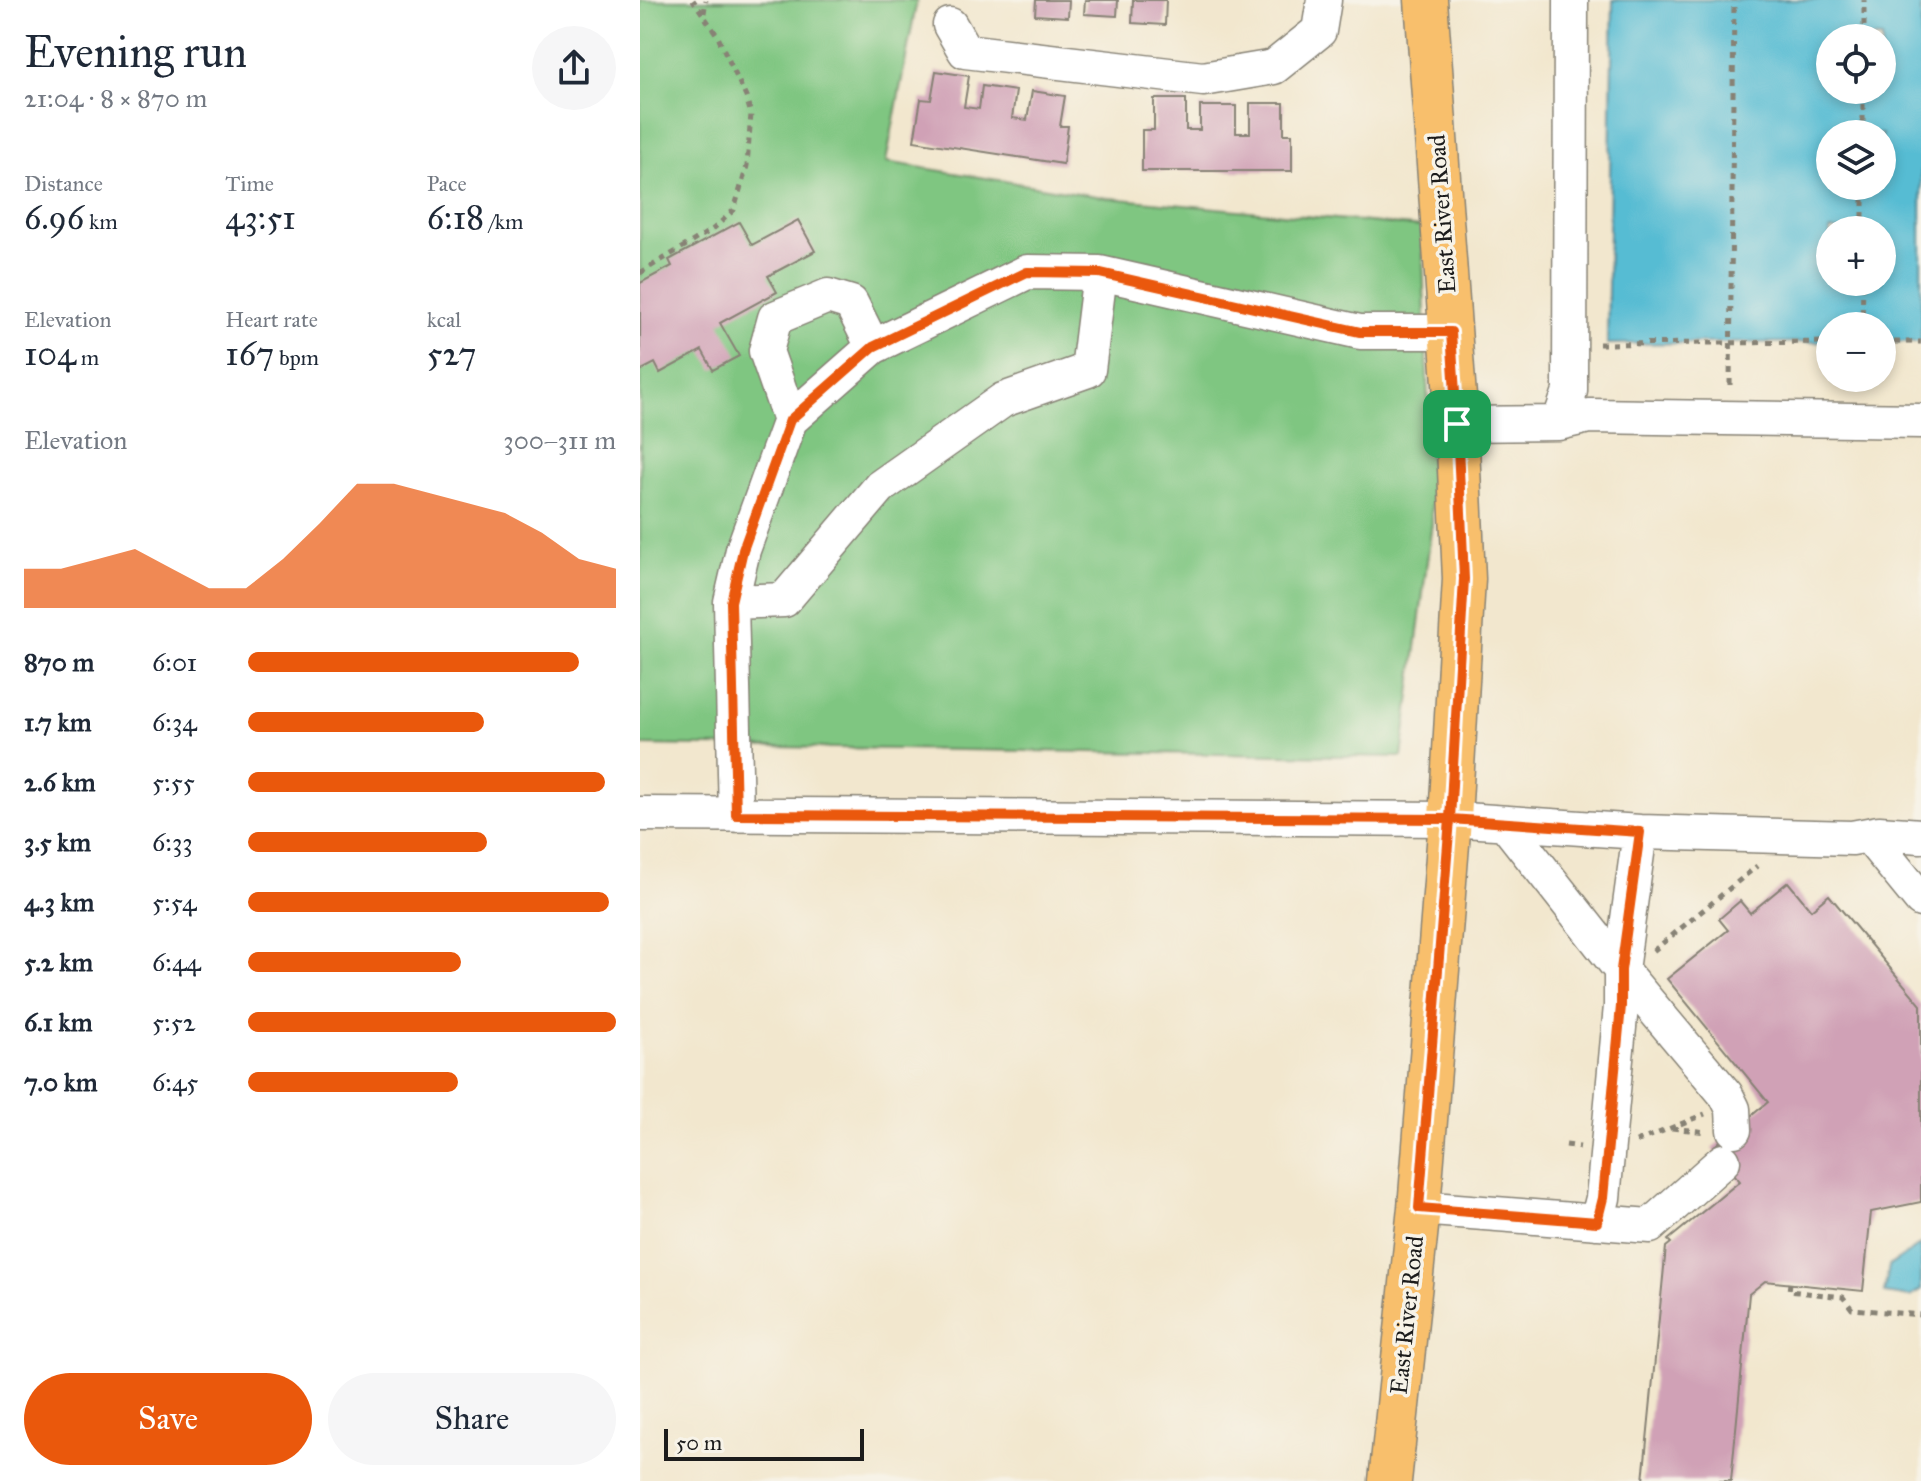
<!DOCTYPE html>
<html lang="en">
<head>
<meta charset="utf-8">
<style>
  :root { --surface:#fff; --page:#f6f6f7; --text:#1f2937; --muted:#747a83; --accent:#ea580c }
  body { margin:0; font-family:"IM FELL Great Primer",serif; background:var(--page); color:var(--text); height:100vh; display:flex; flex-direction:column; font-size:30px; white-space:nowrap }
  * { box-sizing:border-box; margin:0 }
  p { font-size:26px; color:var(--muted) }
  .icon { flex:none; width:44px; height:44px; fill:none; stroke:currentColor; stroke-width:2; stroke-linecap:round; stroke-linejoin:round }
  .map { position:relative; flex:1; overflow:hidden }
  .sheet { display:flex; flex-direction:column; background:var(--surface); width:640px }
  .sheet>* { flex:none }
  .fabs { position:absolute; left:1176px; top:24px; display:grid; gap:16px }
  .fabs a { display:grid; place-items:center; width:80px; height:80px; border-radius:50%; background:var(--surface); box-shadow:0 4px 12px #0003; font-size:40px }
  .scale { position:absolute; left:24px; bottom:20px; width:200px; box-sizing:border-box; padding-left:8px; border:4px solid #1c1c1c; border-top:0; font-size:22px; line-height:28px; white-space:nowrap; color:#1c1c1c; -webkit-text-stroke:6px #f7f3e8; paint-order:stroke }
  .pin { position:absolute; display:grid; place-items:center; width:68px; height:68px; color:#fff; margin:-34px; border-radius:16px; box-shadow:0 4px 12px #0006 }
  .round { display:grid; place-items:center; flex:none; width:84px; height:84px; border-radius:42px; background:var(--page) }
  .headline { display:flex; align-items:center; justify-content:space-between; height:136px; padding:0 24px }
  h1 { font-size:44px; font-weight:600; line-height:60px }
  .stats { display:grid; grid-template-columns:repeat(3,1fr); gap:12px; height:136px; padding:8px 24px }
  .stats div { display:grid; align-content:center }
  .stats b { font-size:34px; font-weight:600 }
  .stats small { font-size:22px; font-weight:400 }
  .stats p { font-size:22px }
  .chart { height:224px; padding:16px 24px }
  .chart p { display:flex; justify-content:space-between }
  .chart svg { width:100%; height:144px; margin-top:8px; fill:var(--accent); opacity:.7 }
  .primary-button { display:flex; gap:16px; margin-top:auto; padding:16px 24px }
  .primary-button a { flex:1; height:92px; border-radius:48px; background:var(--accent); color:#fff; font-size:32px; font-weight:600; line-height:92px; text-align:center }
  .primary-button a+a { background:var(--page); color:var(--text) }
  ul { padding:0 24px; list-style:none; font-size:26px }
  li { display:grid; grid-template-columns:128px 96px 1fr; align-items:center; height:60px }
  li i { height:20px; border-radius:10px; background:var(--accent) }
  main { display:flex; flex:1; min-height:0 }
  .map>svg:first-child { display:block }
  .green { fill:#7fc681; stroke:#4e714e; stroke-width:2 }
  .water { fill:#56bcd3; stroke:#396c78; stroke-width:2; fill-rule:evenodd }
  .building { fill:#d0a1b6 }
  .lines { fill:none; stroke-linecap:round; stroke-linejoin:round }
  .minor-casing { stroke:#878275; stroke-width:37 }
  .major-casing { stroke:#878275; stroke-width:45 }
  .path { stroke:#878275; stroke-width:5; stroke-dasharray:6 6; stroke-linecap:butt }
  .minor { stroke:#fff; stroke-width:34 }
  .major { stroke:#f8bf6c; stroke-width:42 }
  .route-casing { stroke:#fff; stroke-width:16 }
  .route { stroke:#ea580c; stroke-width:10 }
  .labels { text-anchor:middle; stroke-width:7; stroke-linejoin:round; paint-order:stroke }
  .street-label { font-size:24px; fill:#1c1c1c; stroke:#f7f3e8 }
</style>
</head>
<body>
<main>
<section class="sheet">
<div class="headline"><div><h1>Evening run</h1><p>21:04 · 8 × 870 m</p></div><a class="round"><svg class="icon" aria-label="share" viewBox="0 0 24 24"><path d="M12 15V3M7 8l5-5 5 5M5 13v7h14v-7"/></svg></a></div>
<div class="stats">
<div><p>Distance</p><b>6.96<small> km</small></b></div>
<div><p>Time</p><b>43:51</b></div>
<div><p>Pace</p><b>6:18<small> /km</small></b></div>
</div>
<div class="stats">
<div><p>Elevation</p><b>104<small> m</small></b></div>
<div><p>Heart rate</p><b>167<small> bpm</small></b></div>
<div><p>kcal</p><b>527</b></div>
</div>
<div class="chart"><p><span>Elevation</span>300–311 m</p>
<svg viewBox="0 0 160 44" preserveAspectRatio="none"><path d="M0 44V32L10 32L20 29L30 26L40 32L50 38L60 38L70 29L80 18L90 6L100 6L110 9L120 12L130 15L140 21L150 29L160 32V44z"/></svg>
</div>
<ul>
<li><b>870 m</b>6:01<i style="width:90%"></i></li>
<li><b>1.7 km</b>6:34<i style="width:64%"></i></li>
<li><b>2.6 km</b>5:55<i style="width:97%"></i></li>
<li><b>3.5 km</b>6:33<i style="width:65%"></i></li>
<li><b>4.3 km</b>5:54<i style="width:98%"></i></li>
<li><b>5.2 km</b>6:44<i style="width:58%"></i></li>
<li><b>6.1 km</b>5:52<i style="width:100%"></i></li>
<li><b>7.0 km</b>6:45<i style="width:57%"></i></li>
</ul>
<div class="primary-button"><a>Save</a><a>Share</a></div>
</section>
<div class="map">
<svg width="1281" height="1481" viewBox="0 0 1281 1481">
  <rect width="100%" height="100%" fill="#f7f3e8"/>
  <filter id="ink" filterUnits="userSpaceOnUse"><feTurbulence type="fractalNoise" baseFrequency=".0125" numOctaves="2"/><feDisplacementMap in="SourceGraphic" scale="16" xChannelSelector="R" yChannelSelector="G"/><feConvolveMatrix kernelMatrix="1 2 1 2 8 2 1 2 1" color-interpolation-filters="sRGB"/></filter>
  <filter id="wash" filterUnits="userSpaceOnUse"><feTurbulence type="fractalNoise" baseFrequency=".006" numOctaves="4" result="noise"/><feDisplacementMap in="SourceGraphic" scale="32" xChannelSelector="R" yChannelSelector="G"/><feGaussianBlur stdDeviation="1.8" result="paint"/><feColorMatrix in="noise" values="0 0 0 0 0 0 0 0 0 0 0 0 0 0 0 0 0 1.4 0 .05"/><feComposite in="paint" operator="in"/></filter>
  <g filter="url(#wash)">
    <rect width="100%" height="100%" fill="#f2e7ce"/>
    <path class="green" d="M0,0h277l-31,162 223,36 313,29 10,296 -30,234 -762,-12z"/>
    <path class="water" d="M973,0h308v342h-39v-16h-52v16l-223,2zM1190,38h52v52h-52zM1190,134h52v52h-52zM1190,230h52v52h-52z
      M1281,1244v45l-11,8 -26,-4 5,-27z"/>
    <g id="blocks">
      <path class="building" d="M396,0h33l-1,17 -33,-2z
        M445,0h33l-1,16 -33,-2z
        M493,0h33l-1,25 -33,-2z
        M296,71l33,5 -5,31 15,2 3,-23 34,5 -4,27 15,2 5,-29 33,5 -5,30h8l-5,38 -149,-23 7,-42 10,1z
        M514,99h32v31h14v-24h36v27h14v-30h34v31h8v37h-150v-41h12z
        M158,220l17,31 -47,25 9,16 -57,31 19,33 -26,14 -11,-20 -42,23 -5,-10 -15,8v-88l32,-17 -3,-6 70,-38 13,23z
        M1148,882l23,28 18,-15 92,110v197l-50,10 -8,79 -98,-10 -16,13 -18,187h-88l23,-234 5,-4 -3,-3 72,-59 -28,-33 56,-46 -101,-123 61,-49 -9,-11 21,-18 10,12z"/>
    </g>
  </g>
  <g filter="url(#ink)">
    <use href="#blocks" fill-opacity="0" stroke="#878275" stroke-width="2"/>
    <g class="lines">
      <g class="minor-casing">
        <path id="minor" d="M310,25l15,26 238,28 71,-12 45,-36 5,-31
          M150,420l-24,-69 9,-33 53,-22 23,7 22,44
          M919,423l30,-7 332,5
          M817,424l102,-1 11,-32 1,-391
          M91,602l53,-2 96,-113 123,-87 85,-30 12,-97
          M0,814l810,5 190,13 212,6 27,-5 42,3
          M96,815l-5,-213 12,-52 47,-130 83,-73 154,-75 73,1 260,59h91
          M865,823l116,147 105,125 7,14 1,21
          M1228,835l53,65
          M779,1208l231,18 73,-65
          M957,1222l6,-24 18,-192v-36l19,-138"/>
      </g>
      <g class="major-casing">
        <path id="major" d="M750,1481l29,-273 31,-389 14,-240 -7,-155 -31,-424"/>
      </g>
      <path class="path" d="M64,13l2,-13
        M1224,38v-38
        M1223,134v-44
        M1223,230v-44
        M0,273l73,-44 21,-19 13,-44 4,-52 -5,-17 -29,-62 -24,-35
        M1222,326l1,-44
        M1242,342h39
        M959,344l231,-2
        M1090,385l4,-385
        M1222,386v-8
        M1013,951l104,-85
        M1032,1128l34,4
        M996,1142l69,-28
        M926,1145l14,2
        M1150,1283l-1,8 54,6 9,12 69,6"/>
      <use href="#minor" class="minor"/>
      <use href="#major" class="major"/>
    </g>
  </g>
  <g class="lines" filter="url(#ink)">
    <g class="route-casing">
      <path id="route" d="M817,424l-6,-92h-91l-260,-59 -73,-1 -154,75 -83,73 -47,130 -12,52 5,213 714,4 -31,389 178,14 6,-24 18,-192v-36l19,-138 -190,-13 14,-240 -7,-155"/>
    </g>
    <use href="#route" class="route"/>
  </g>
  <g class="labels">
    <g class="street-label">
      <text transform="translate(802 214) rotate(-94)" y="8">East River Road</text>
      <text transform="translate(767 1315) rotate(-84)" y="8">East River Road</text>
    </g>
  </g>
</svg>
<div class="fabs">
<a><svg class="icon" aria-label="locate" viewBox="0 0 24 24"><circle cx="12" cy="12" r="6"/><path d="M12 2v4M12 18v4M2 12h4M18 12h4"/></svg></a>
<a><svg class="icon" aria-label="layers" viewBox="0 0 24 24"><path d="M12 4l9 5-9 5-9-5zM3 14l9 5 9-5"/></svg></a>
<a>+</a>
<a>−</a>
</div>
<div class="scale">50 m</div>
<div class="pin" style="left:817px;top:424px;background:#1e9e55"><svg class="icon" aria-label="arrive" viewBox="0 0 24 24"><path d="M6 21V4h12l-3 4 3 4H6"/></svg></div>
</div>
</main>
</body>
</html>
